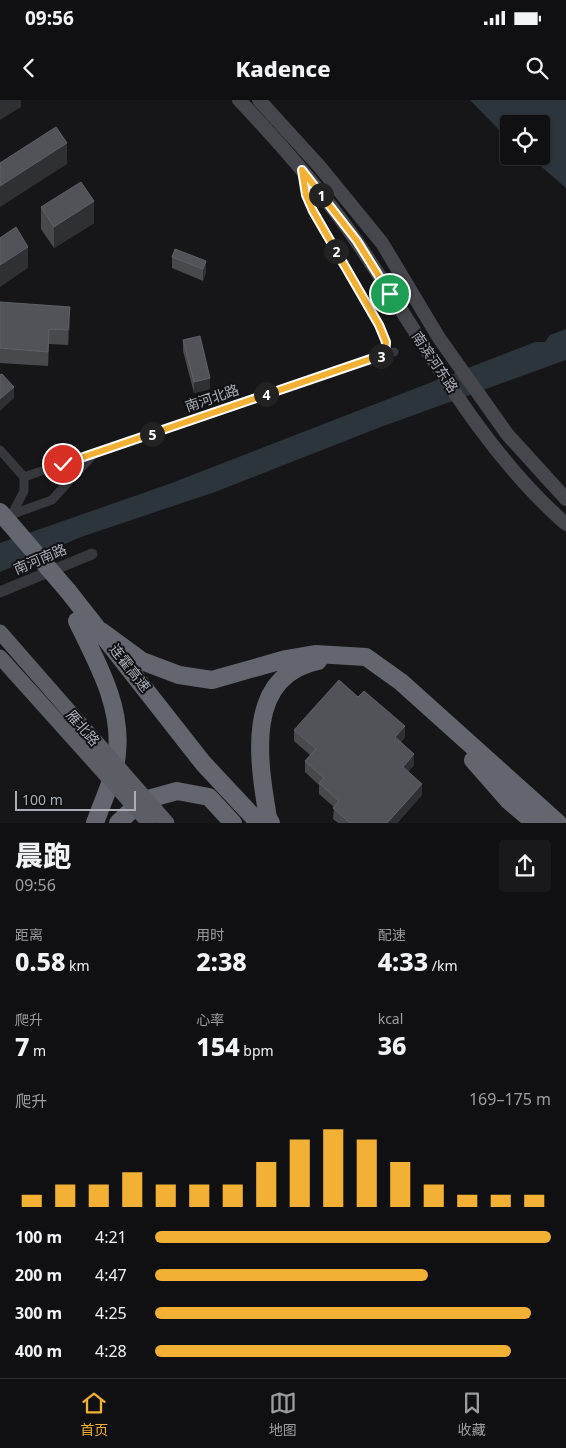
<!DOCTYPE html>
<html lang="zh">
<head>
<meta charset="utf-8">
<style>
  :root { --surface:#101012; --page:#19191b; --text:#f1f3f6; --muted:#9c9d9f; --line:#303032; --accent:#f2b134 }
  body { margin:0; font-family:"Noto Sans","Noto Sans SC",sans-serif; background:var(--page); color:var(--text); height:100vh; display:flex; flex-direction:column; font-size:19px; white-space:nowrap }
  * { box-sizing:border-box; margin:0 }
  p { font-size:16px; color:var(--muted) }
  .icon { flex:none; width:28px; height:28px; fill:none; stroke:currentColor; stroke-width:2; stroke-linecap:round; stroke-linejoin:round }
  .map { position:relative; height:723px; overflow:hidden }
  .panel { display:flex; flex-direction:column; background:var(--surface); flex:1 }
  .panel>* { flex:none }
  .fabs { position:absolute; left:500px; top:15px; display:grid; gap:10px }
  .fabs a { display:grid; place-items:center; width:50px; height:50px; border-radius:5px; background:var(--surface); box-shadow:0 1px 4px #0004,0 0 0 1px var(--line); font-size:25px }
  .scale { position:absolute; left:15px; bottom:12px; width:121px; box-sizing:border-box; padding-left:5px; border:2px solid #a8adb8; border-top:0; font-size:14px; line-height:18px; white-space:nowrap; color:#a8adb8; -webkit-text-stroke:4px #111113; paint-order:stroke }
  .pin { position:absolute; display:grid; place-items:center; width:42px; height:42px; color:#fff; margin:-21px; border:2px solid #fff; border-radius:50%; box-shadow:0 1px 5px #0007 }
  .km { position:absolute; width:25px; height:25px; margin:-12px; border-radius:50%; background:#222; color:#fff; font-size:14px; line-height:25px; text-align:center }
  .round { display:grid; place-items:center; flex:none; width:52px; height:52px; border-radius:5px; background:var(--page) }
  .head { display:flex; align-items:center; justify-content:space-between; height:85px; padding:0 15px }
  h1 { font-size:28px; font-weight:800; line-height:38px }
  .metrics { display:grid; grid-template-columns:repeat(3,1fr); gap:8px; height:85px; padding:5px 15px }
  .metrics div { display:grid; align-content:center }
  .metrics b { font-size:25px; font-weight:800 }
  .metrics small { font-size:14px; font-weight:400 }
  .metrics p { font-size:14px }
  .chart { height:140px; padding:10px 15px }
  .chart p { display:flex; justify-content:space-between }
  .chart svg { width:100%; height:90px; margin-top:5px; stroke:var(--accent); stroke-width:6 }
  ul { padding:0 15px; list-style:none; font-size:16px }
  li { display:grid; grid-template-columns:80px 60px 1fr; align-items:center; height:38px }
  li i { height:12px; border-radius:6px; background:var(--accent) }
  .status { display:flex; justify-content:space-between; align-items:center; height:35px; padding:0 25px; background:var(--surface); direction:ltr }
  .status svg { height:14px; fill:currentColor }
  header { display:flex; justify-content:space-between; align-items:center; height:65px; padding:0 15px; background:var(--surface); font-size:22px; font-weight:800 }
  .tabs { display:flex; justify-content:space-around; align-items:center; height:70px; border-top:1px solid var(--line); background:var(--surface); font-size:14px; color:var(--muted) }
  .tabs a { display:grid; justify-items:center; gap:2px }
  .tabs .current { color:var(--accent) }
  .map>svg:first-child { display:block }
  .water { fill:#2c353c }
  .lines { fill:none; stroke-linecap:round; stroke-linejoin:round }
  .minor { stroke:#37383d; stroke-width:9 }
  .tertiary { stroke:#37383d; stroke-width:11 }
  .secondary { stroke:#45474d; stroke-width:14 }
  .motorway { stroke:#63666e; stroke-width:18 }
  .trunk-bridge { stroke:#5b5e65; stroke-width:15 }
  .motorway-bridge { stroke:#63666e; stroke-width:18 }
  .wall { fill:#47494d }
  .shaded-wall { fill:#2f3033 }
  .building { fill:#525359; stroke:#5f6168 }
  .route-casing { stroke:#fff; stroke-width:10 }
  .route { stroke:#f2b134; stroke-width:6 }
  .labels { text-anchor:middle; stroke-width:4; stroke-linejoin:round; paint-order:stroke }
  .street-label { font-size:14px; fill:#a8adb8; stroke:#111113 }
</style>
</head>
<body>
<div class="status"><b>09:56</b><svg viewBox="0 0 49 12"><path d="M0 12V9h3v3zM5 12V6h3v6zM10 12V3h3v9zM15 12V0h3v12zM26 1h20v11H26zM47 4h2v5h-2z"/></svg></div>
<header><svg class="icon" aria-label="back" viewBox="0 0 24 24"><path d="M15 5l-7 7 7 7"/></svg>Kadence<svg class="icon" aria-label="search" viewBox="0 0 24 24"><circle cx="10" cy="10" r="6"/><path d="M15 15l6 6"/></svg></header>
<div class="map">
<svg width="566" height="723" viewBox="0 0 566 723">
  <rect width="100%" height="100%" fill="#161618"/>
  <path class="water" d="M470,0h96v88l-37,-32h12v-32h-32v16z
    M566,229v31l-188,68 -163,64 -134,45 -81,35v-29l169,-59 366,-142h10l5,-7z"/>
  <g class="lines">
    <path class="minor" d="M303,73l3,22 7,16 66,114 7,17 -1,13
      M0,350l24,27
      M12,414l12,-23v-14l370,-125
      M10,415l42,-15 40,-44"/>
    <path class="tertiary" d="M0,492l92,-38"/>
    <path class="secondary" d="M239,0c42,44 84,92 118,142 66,97 120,204 209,282
      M259,0l61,67 62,76 57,95 68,96 59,65"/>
    <path class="motorway" d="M68,491l135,172 56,60
      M77,521c20,42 45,84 40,132 -2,24 -14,47 -22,70
      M101,531l41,30 37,14 33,5 74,-21 29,-5 51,3 35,25 157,141
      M473,660l36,41 26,22
      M118,723l23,-22 36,-10 32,6 24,26
      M271,723l-3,-5c-9,-54 -25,-142 50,-157"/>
    <path class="trunk-bridge" d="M0,532l167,191
      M0,557l149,166"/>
    <path class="motorway-bridge" d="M0,412l68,79"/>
  </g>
  <path class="wall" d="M41,107l53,16 -40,25 -13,-19z
    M172,157l34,4v11l-3,9 -31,-13z
    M0,202l70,20 -2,23 -19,-1 -1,22 -48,-3z
    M183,240l27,49 -16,4 -11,-42z
    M294,630l111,7 -4,5 13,23 -6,7 14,23 -25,28h-59l-5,-4 1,-12 -15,-13v-9l-14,-13v-11l5,-6 -16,-14z"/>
  <path class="shaded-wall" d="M0,0h21v7l-21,13z
    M67,43v21l-67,43v-21z
    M94,101v22l-40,25v-21z
    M28,147v21l-28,19v-22z
    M206,161v11l-3,9v-12z
    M70,207v15l-2,23v-15z
    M49,229v15l-1,22v-14z
    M210,278v11l-16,4v-11z
    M14,287v11l-14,13v-12z
    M405,626v11l-10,11v-11z
    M414,654v11l-11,13v-11z
    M422,684v11l-25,28h-10z"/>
  <path class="building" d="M56,27l11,16 -67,43v-23z
    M81,82l13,19 -40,26 -13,-20z
    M16,127l12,20 -28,18v-27z
    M175,149l31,12 -3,8 -31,-12z
    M0,202l70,5 -2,23 -19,-1 -1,23 -48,-4z
    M200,236l10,42 -16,4 -11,-42z
    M2,274l12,13 -14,12v-24z
    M339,580l19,17 6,-6 41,35 -10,11 19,17 -11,13 19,17 -35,39h-37l-17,-15 6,-7 -20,-18 5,-5 -19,-17 11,-12 -22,-19z"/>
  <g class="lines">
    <g class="route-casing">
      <path id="route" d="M63,364l322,-110 1,-12 -7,-17 -66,-114 -7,-16 -4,-25 55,71 33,53"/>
    </g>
    <use href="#route" class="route"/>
  </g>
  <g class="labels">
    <g class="street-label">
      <text transform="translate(435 262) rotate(56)" y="5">南滨河东路</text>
      <text transform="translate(212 298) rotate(-19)" y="5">南河北路</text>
      <text transform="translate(40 459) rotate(-23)" y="5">南河南路</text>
      <text transform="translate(130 568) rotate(52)" y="5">连霍高速</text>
      <text transform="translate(83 628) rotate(49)" y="5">雁北路</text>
    </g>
  </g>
</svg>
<div class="fabs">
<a><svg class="icon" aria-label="locate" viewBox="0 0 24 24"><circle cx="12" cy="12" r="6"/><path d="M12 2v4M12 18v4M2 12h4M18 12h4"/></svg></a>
</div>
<div class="scale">100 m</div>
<div class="pin" style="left:390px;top:194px;background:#1e9e55"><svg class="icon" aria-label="arrive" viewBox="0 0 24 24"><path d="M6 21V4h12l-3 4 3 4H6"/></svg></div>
<div class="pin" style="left:63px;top:364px;background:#d93025"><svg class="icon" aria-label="check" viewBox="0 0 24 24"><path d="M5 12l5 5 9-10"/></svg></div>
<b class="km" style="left:321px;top:95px">1</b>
<b class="km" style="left:336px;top:151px">2</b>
<b class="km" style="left:381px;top:256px">3</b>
<b class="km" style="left:266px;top:294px">4</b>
<b class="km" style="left:152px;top:334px">5</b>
</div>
<section class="panel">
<div class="head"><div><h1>晨跑</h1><p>09:56</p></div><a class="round"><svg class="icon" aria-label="share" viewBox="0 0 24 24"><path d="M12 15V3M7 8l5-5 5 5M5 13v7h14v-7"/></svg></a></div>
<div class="metrics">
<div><p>距离</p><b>0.58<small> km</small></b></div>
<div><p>用时</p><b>2:38</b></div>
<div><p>配速</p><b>4:33<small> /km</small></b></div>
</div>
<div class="metrics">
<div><p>爬升</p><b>7<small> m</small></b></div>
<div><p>心率</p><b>154<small> bpm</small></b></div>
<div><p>kcal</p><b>36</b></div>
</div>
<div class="chart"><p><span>爬升</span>169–175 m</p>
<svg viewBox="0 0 160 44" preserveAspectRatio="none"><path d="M5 44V38M15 44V33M25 44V33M35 44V27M45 44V33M55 44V33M65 44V33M75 44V22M85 44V11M95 44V6M105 44V11M115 44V22M125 44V33M135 44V38M145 44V38M155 44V38"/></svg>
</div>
<ul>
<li><b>100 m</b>4:21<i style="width:100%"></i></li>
<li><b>200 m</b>4:47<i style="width:69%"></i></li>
<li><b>300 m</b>4:25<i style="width:95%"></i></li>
<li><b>400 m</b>4:28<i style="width:90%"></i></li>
</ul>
</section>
<nav class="tabs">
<a class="current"><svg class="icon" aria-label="home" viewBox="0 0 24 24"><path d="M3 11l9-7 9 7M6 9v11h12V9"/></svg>首页</a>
<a><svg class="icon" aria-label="map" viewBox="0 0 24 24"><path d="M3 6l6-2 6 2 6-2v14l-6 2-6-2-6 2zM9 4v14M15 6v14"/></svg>地图</a>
<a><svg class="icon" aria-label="saved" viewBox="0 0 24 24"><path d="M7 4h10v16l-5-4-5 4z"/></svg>收藏</a>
</nav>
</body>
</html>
